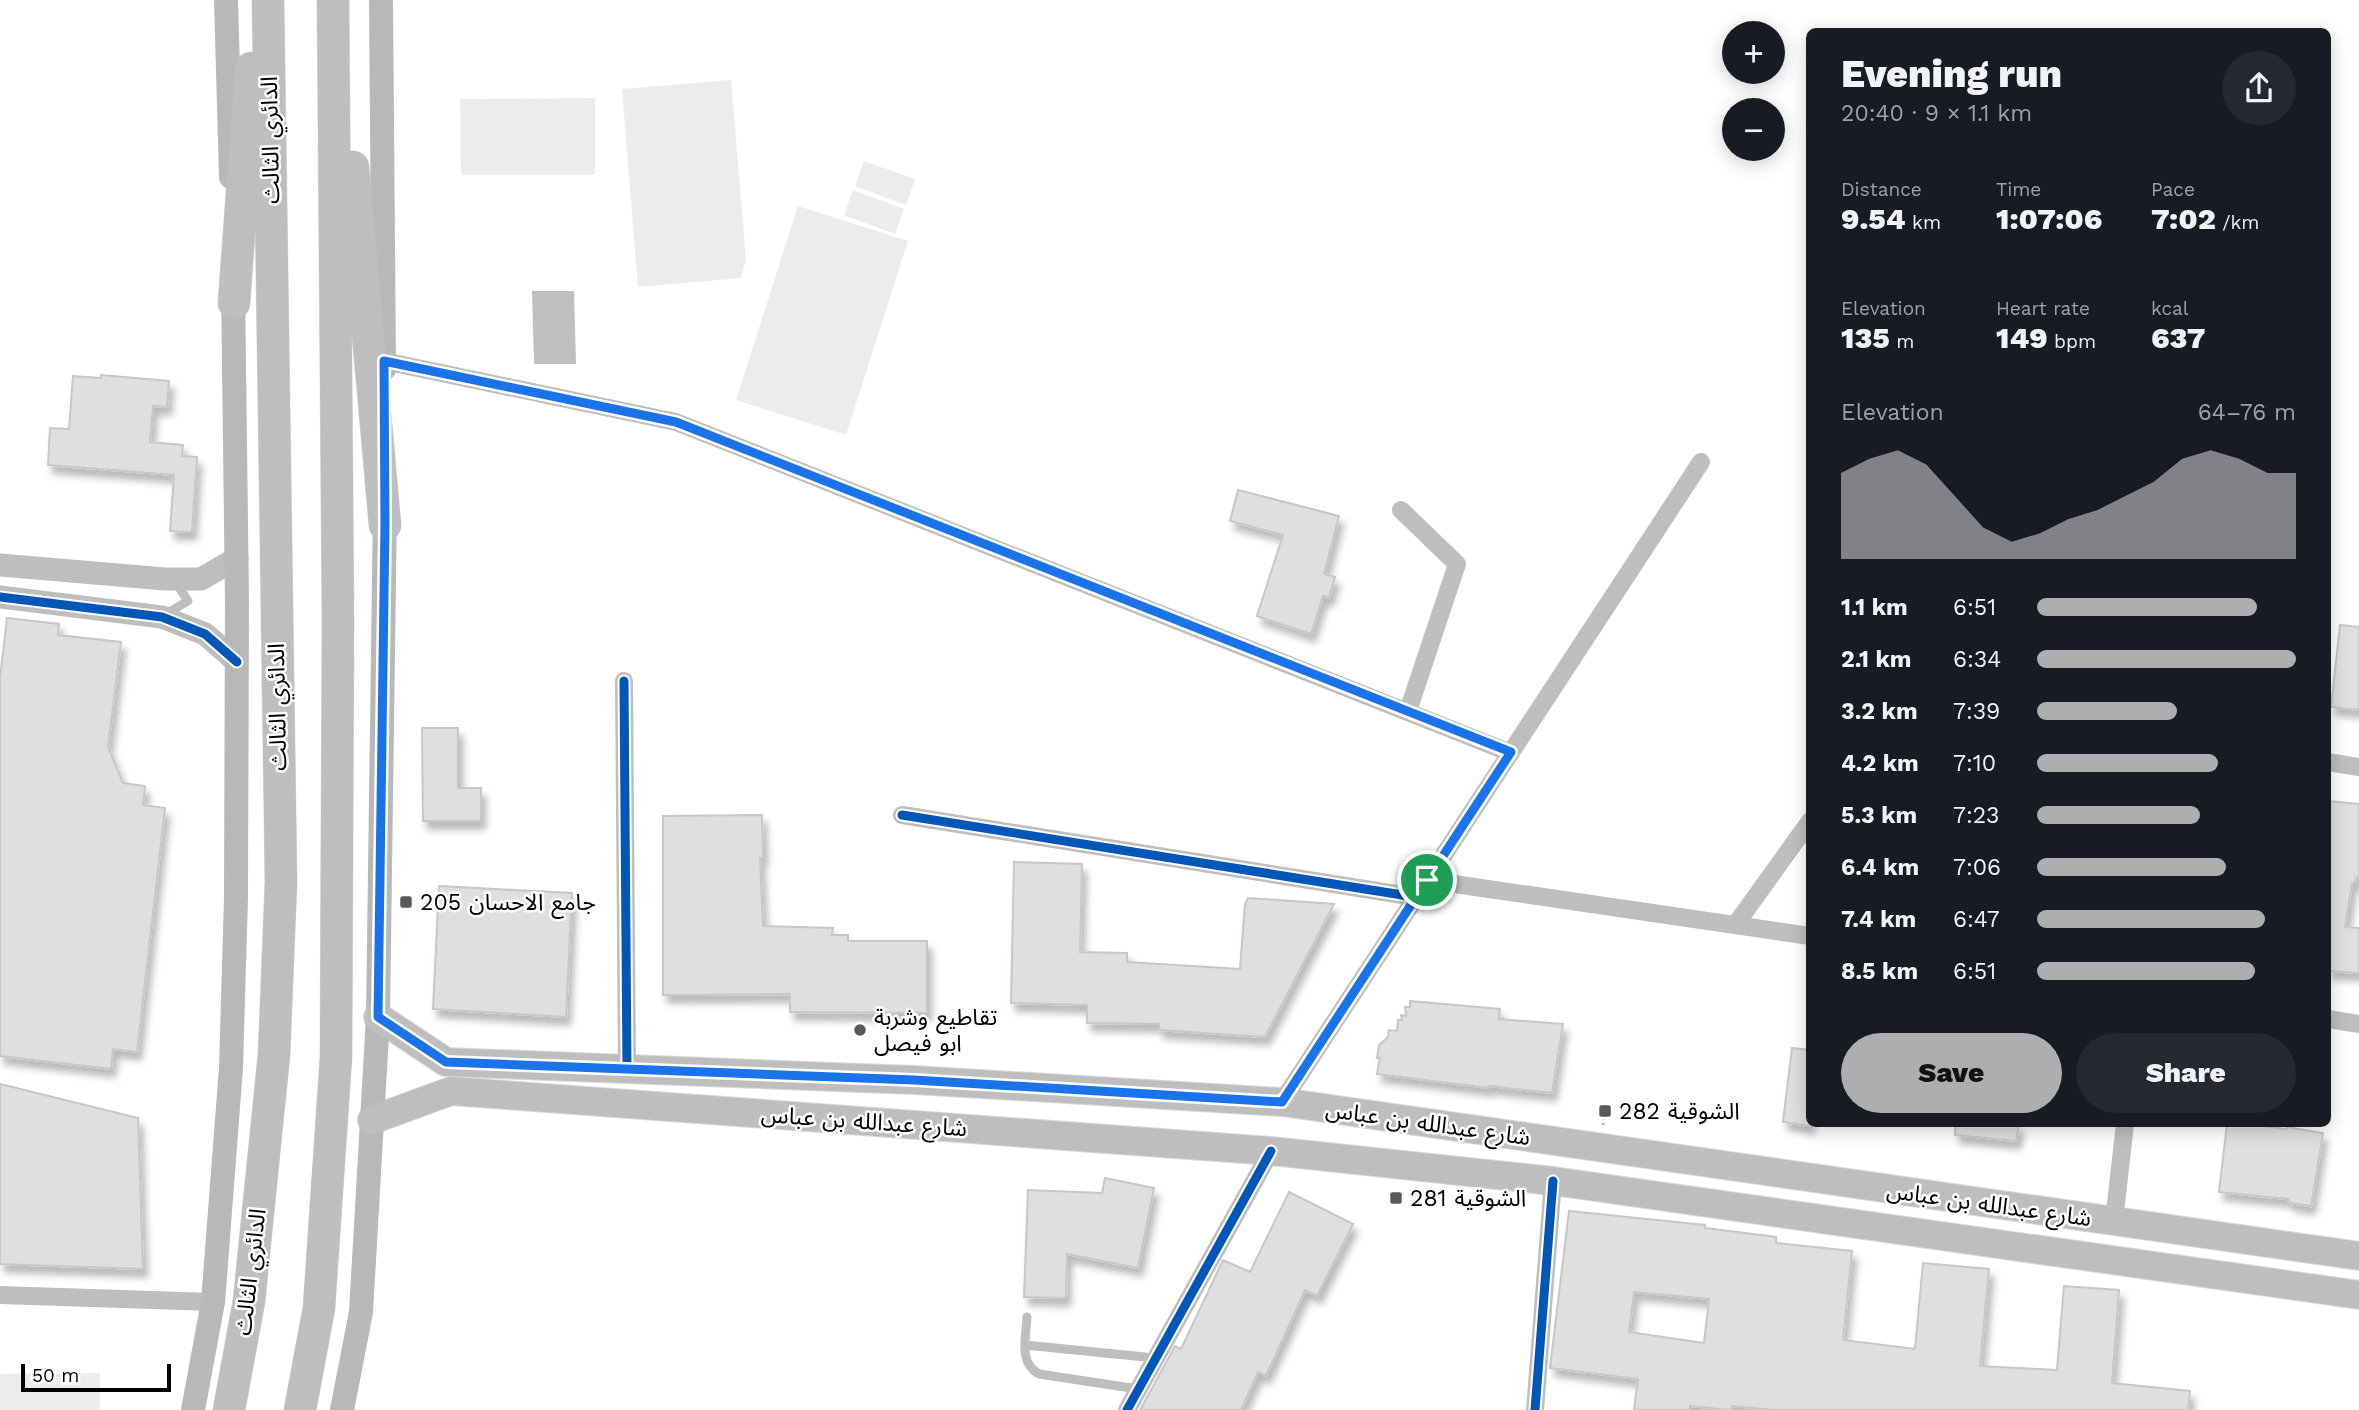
<!DOCTYPE html>
<html lang="en">
<head>
<meta charset="utf-8">
<style>
  :root { --surface:#171b24; --page:#242831; --text:#f1f3f6; --muted:#9ea1a6; --accent:#adaeaf }
  body { margin:0; font-family:"Work Sans","Noto Sans Arabic",sans-serif; background:var(--page); color:var(--text); height:100vh; display:flex; flex-direction:column; font-size:26px; white-space:nowrap }
  * { box-sizing:border-box; margin:0 }
  p { font-size:23px; color:var(--muted) }
  .icon { flex:none; width:38px; height:38px; fill:none; stroke:currentColor; stroke-width:2; stroke-linecap:round; stroke-linejoin:round }
  .map { position:relative; flex:1; overflow:hidden }
  .details { position:absolute; left:1806px; top:28px; width:525px; height:1099px; display:flex; flex-direction:column; background:var(--surface); border-radius:10px; box-shadow:0 4px 18px #0003 }
  .details>* { flex:none }
  .tools { position:absolute; left:1722px; top:21px; display:grid; gap:14px }
  .tools a { display:grid; place-items:center; width:63px; height:63px; border-radius:50%; background:var(--surface); box-shadow:0 4px 18px #0003; font-size:35px }
  .scale { position:absolute; left:21px; bottom:18px; width:150px; box-sizing:border-box; padding-left:7px; border:4px solid #000; border-top:0; font-size:19px; line-height:24px; white-space:nowrap; color:#000; -webkit-text-stroke:5px #fff; paint-order:stroke }
  .pin { position:absolute; display:grid; place-items:center; width:60px; height:60px; color:#fff; margin:-30px; border:4px solid #fff; border-radius:50%; box-shadow:0 2px 7px #0007 }
  .round { display:grid; place-items:center; flex:none; width:74px; height:74px; border-radius:37px; background:var(--page) }
  .head { display:flex; align-items:center; justify-content:space-between; height:119px; padding:0 35px }
  h1 { font-size:38px; font-weight:800; line-height:52px }
  .stats { display:grid; grid-template-columns:repeat(3,1fr); gap:10px; height:119px; padding:7px 35px }
  .stats div { display:grid; align-content:center }
  .stats b { font-size:30px; font-weight:800 }
  .stats small { font-size:19px; font-weight:400 }
  .stats p { font-size:19px }
  .chart { height:196px; padding:14px 35px }
  .chart p { display:flex; justify-content:space-between }
  .chart svg { width:100%; height:126px; margin-top:7px; fill:var(--accent); opacity:.7 }
  .cta { display:flex; gap:14px; margin-top:auto; padding:14px 35px }
  .cta a { flex:1; height:80px; border-radius:42px; background:var(--accent); color:#111; font-size:28px; font-weight:800; line-height:80px; text-align:center }
  .cta a+a { background:var(--page); color:var(--text) }
  ul { padding:0 35px; list-style:none; font-size:23px }
  li { display:grid; grid-template-columns:112px 84px 1fr; align-items:center; height:52px }
  li i { height:18px; border-radius:9px; background:var(--accent) }
  .map>svg:first-child { display:block }
  .green { fill:#ececec }
  .water { fill:#bfbfbf }
  .building { fill:#dfdfdf; stroke:#c7c7c7; stroke-width:2; fill-rule:evenodd; filter:url(#shadow) }
  .lines { fill:none; stroke-linecap:round; stroke-linejoin:round }
  .primary-casing { stroke:#dbdbdb; stroke-width:30 }
  .motorway-casing { stroke:#dbdbdb; stroke-width:33 }
  .path { stroke:#b9b9b9; stroke-width:3.5; stroke-dasharray:2 3.5; stroke-linecap:butt }
  .service { stroke:#bebebe; stroke-width:9 }
  .minor { stroke:#bebebe; stroke-width:18 }
  .tertiary { stroke:#bebebe; stroke-width:23 }
  .secondary { stroke:#b8b8b8; stroke-width:24 }
  .primary { stroke:#bebebe; stroke-width:28 }
  .motorway { stroke:#bebebe; stroke-width:32 }
  .cycleway-casing { stroke:#fff; stroke-width:13 }
  .cycleway { stroke:#0057b8; stroke-width:9 }
  .route-casing { stroke:#fff; stroke-width:14 }
  .route { stroke:#1a73e8; stroke-width:9 }
  .poi-dot { fill:#595959; stroke:#fff; stroke-width:2.5 }
  .labels { text-anchor:middle; stroke-width:5; stroke-linejoin:round; paint-order:stroke }
  .street-label { font-size:23px; fill:#000; stroke:#fff }
  .poi-label { font-size:23px; fill:#000; stroke:#fff; text-anchor:start }
</style>
</head>
<body>
<div class="map">
<svg width="2359" height="1410" viewBox="0 0 2359 1410">
  <defs>
    <filter id="shadow"><feDropShadow dx="4.5" dy="8" stdDeviation="3.5" flood-color="#0004"/></filter>
  </defs>
  <rect width="100%" height="100%" fill="#fff"/>
  <path class="green" d="M731,80l15,180 -5,18 -103,9 -16,-198z
    M595,98v77h-134l-1,-76z
    M864,161l51,18 -9,26 -51,-19z
    M853,190l51,19 -9,25 -51,-19z
    M798,206l110,35 -62,194 -110,-35z
    M100,1373v37h-100v-36z"/>
  <path class="water" d="M532,291h42l2,73h-42z"/>
  <path class="building" d="M101,375l68,6 -2,26 -14,-1 -3,36 33,3 -1,11 15,1 -5,75 -22,-1 4,-56 -126,-10 2,-37 19,1 4,-53 28,2z
    M1238,490l101,26 -15,58 11,3 -6,21 -6,-2 -12,38 -54,-18 26,-81 -53,-14z
    M7,618l52,6 -1,11 63,7 -13,105 15,36 22,3 -2,19 22,3 -28,244 -24,-3 -2,20 -111,-13v-378z
    M2340,625l19,2v83l-28,-3z
    M422,728h36v60h23v33h-58z
    M2328,801l31,3v74l-3,-1 -1,6h-3l-7,44 14,1v45l-31,-2z
    M762,815l1,43h-3l3,68 70,2 -1,7h16v6h79v72l-137,-1v-18l-127,1v-179z
    M1014,862l68,2 -2,88 47,1v9l113,7 5,-65 3,-6 86,6 -69,133 -106,-7v-6l-72,-1v-18l-76,-2z
    M439,886l133,7 -6,124 -133,-8z
    M1410,1001l90,8 -1,10 64,5 -11,69 -63,-7 -1,2 -111,-14 3,-16h-3l2,-13 9,-8 1,-7 8,1 1,-11h4l-1,-5 5,1 -1,-9h5z
    M1792,1048l18,2v76l-27,-4z
    M0,1084l138,34 5,151 -143,-5z
    M1955,1124h64l-3,17 -61,-6z
    M2227,1124h19l40,5 1,-2 36,6 -12,73 -21,-3 -2,-4 -69,-7z
    M1105,1178l49,10 -16,80 -71,-14 -1,44 -42,-1 4,-107 74,3z
    M1289,1192l64,32 -36,72 -12,-6 -39,86 -8,-4 -17,38h-101l35,-64 6,3 42,-89 27,12z
    M1569,1211l136,14v3l71,9v6l76,8 -9,89 72,9 8,-86 66,6 -9,97 77,4 7,-84 55,4 -7,93 78,8 -2,19h-414l-42,-4 -1,4 -41,-4v4h-56l4,-31 -88,-11zM1634,1292l75,7 -5,44 -75,-11z"/>
  <g class="lines">
    <g class="primary-casing">
      <path id="primary" d="M378,1017l68,45 468,18 368,22 1077,154
        M372,1120l79,-29 820,60 282,30 806,114"/>
    </g>
    <g class="motorway-casing">
      <path id="motorway" d="M353,167l32,358
        M234,303l17,-235
        M229,1410l20,-109 25,-246 7,-173 -13,-882
        M300,1410l19,-102 17,-251 2,-436 -5,-621"/>
    </g>
    <path class="path" d="M1603,1125l2,-14
      M1396,1198l1,-10"/>
    <path class="service" d="M166,614l22,-13 -13,-20
      M1027,1317c-1,21 -9,45 12,57l99,15
      M1025,1345l130,13"/>
    <path class="minor" d="M384,361l292,61 835,331
      M1401,510l56,54 -49,147
      M624,681l3,388
      M2328,762l31,5
      M902,815l513,82
      M1427,880l383,56
      M1736,924l74,-103
      M2328,1019l31,5
      M1282,1102l419,-640
      M2114,1221l11,-97
      M0,1295l213,7
      M1127,1410l144,-259
      M1535,1410l18,-229"/>
    <path class="tertiary" d="M0,565l165,14h36l36,-21
      M0,597l162,20 43,17 32,28"/>
    <path class="secondary" d="M226,0l5,177
      M381,0l3,369
      M193,1410l20,-108 18,-234 5,-171 1,-295 -4,-316
      M342,1410l19,-98 17,-295 7,-510"/>
    <use href="#primary" class="primary"/>
    <use href="#motorway" class="motorway"/>
    <g class="cycleway-casing">
      <path id="cycleway" d="M384,361l292,61 835,331
        M0,597l162,20 43,17 32,28
        M624,681l3,388
        M902,815l513,82
        M1127,1410l144,-259
        M1535,1410l18,-229"/>
    </g>
    <use href="#cycleway" class="cycleway"/>
  </g>
  <g class="lines">
    <g class="route-casing">
      <path id="route" d="M384,361l292,61 835,330 -229,350 -368,-22 -468,-18 -68,-45 7,-492z"/>
    </g>
    <use href="#route" class="route"/>
  </g>
  <g class="poi-dot">
    <rect x="399" y="895" width="14" height="14" rx="3.5"/>
    <circle cx="860" cy="1030" r="7"/>
    <rect x="1598" y="1104" width="14" height="14" rx="3.5"/>
    <rect x="1389" y="1191" width="14" height="14" rx="3.5"/>
  </g>
  <g class="labels">
    <g class="street-label">
      <text transform="translate(270 140) rotate(-91)" y="8">الدائري الثالث</text>
      <text transform="translate(277 707) rotate(-91)" y="8">الدائري الثالث</text>
      <text transform="translate(864 1121) rotate(4)" y="8">شارع عبدالله بن عباس</text>
      <text transform="translate(1428 1123) rotate(8)" y="8">شارع عبدالله بن عباس</text>
      <text transform="translate(1989 1204) rotate(8)" y="8">شارع عبدالله بن عباس</text>
      <text transform="translate(250 1272) rotate(-83)" y="8">الدائري الثالث</text>
    </g>
    <g class="poi-label">
      <text x="420" y="910">جامع الاحسان 205</text>
      <text x="874" y="1025">تقاطيع وشربة<tspan x="874" dy="26">ابو فيصل</tspan></text>
      <text x="1619" y="1119">الشوقية 282</text>
      <text x="1410" y="1206">الشوقية 281</text>
    </g>
  </g>
</svg>
<div class="tools">
<a>+</a>
<a>−</a>
</div>
<div class="scale">50 m</div>
<div class="pin" style="left:1427px;top:880px;background:#1e9e55"><svg class="icon" aria-label="arrive" viewBox="0 0 24 24"><path d="M6 21V4h12l-3 4 3 4H6"/></svg></div>
<section class="details">
<div class="head"><div><h1>Evening run</h1><p>20:40 · 9 × 1.1 km</p></div><a class="round"><svg class="icon" aria-label="share" viewBox="0 0 24 24"><path d="M12 15V3M7 8l5-5 5 5M5 13v7h14v-7"/></svg></a></div>
<div class="stats">
<div><p>Distance</p><b>9.54<small> km</small></b></div>
<div><p>Time</p><b>1:07:06</b></div>
<div><p>Pace</p><b>7:02<small> /km</small></b></div>
</div>
<div class="stats">
<div><p>Elevation</p><b>135<small> m</small></b></div>
<div><p>Heart rate</p><b>149<small> bpm</small></b></div>
<div><p>kcal</p><b>637</b></div>
</div>
<div class="chart"><p><span>Elevation</span>64–76 m</p>
<svg viewBox="0 0 160 44" preserveAspectRatio="none"><path d="M0 44V14L10 9L20 6L30 11L40 22L50 33L60 38L70 35L80 30L90 27L100 22L110 17L120 9L130 6L140 9L150 14L160 14V44z"/></svg>
</div>
<ul>
<li><b>1.1 km</b>6:51<i style="width:85%"></i></li>
<li><b>2.1 km</b>6:34<i style="width:100%"></i></li>
<li><b>3.2 km</b>7:39<i style="width:54%"></i></li>
<li><b>4.2 km</b>7:10<i style="width:70%"></i></li>
<li><b>5.3 km</b>7:23<i style="width:63%"></i></li>
<li><b>6.4 km</b>7:06<i style="width:73%"></i></li>
<li><b>7.4 km</b>6:47<i style="width:88%"></i></li>
<li><b>8.5 km</b>6:51<i style="width:84%"></i></li>
</ul>
<div class="cta"><a>Save</a><a>Share</a></div>
</section>
</div>
</body>
</html>
